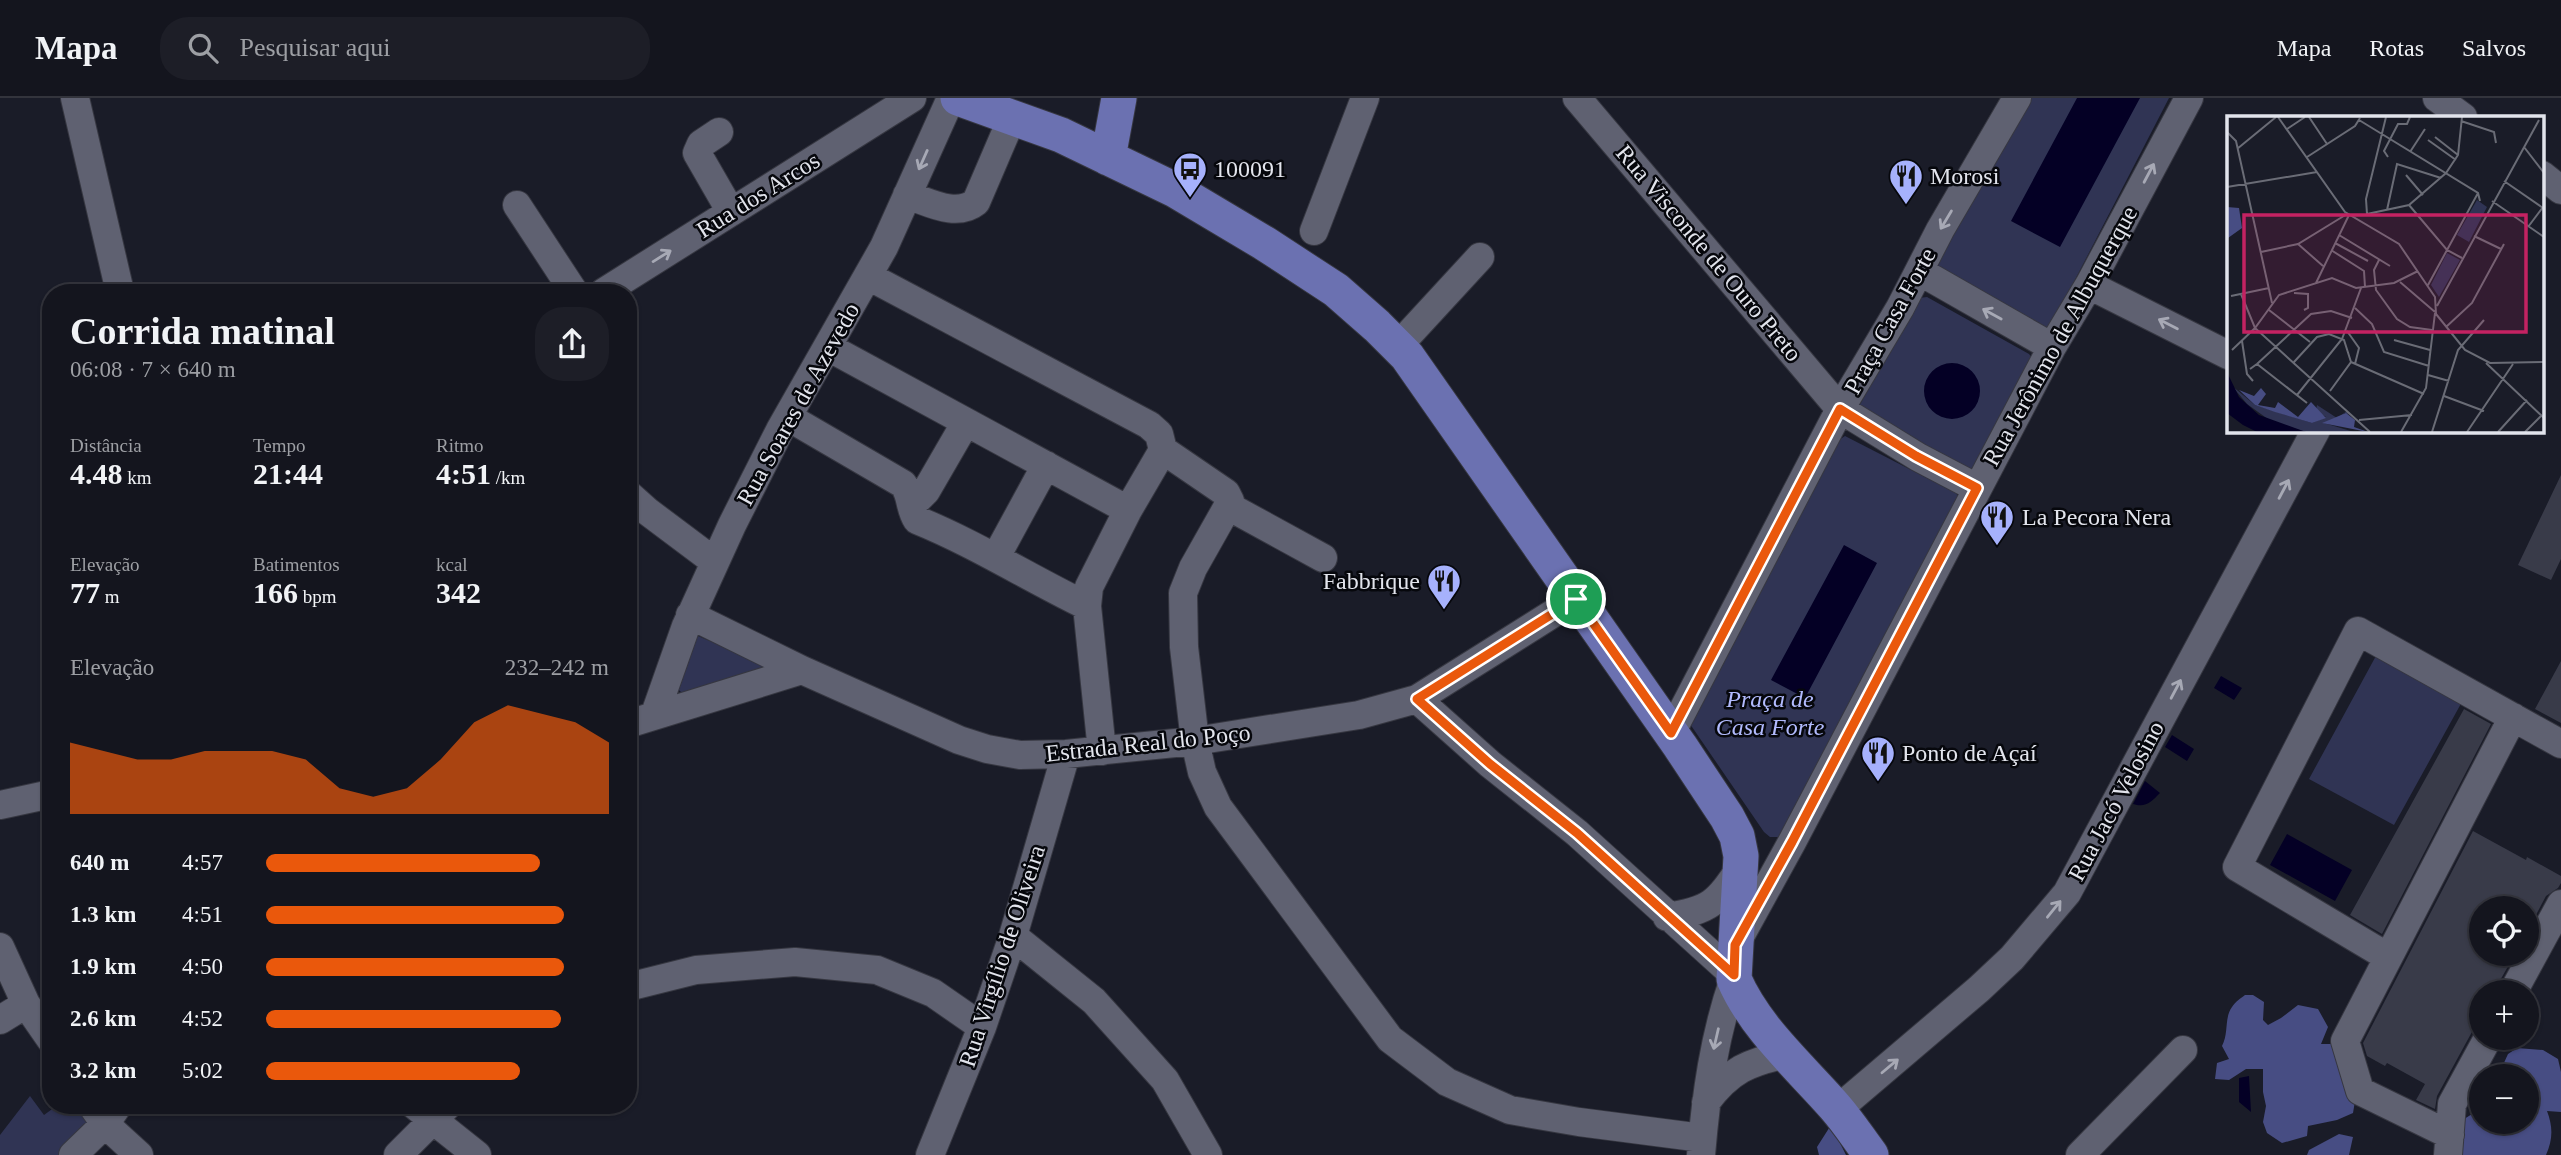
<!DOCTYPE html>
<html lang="pt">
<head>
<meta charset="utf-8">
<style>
  :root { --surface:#14151e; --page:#1d1e27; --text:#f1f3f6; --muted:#9d9fa4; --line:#33343c; --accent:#ea580c }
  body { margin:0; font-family:Georgia,serif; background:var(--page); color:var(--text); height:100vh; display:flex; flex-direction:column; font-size:26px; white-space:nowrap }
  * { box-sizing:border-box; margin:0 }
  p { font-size:23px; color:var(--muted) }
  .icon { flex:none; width:38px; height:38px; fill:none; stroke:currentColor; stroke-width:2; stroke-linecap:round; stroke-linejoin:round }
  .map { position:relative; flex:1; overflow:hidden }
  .details { position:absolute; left:42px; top:186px; width:595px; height:830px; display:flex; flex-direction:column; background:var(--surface); border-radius:28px; box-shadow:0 2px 5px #0004,0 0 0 2px var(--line) }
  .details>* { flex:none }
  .buttons { position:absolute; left:2469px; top:798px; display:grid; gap:14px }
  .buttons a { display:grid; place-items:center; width:70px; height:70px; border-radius:50%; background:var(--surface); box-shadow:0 2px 5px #0004,0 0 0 2px var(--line); font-size:35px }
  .pin { position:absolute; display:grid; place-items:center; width:60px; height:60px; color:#fff; margin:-30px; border:4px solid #fff; border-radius:50%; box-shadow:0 2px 7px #0007 }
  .round { display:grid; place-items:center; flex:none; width:74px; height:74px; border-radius:28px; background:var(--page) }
  .overview { display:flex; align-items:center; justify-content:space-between; height:119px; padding:0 28px }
  h1 { font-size:38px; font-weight:700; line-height:52px }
  .figures { display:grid; grid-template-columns:repeat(3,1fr); gap:10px; height:119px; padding:7px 28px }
  .figures div { display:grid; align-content:center }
  .figures b { font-size:30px; font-weight:700 }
  .figures small { font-size:19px; font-weight:400 }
  .figures p { font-size:19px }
  .chart { height:196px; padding:14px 28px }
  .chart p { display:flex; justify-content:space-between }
  .chart svg { width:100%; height:126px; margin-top:7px; fill:var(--accent); opacity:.7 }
  ul { padding:0 28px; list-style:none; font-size:23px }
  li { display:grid; grid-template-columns:112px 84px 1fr; align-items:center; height:52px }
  li i { height:18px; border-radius:9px; background:var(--accent) }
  header { display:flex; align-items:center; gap:42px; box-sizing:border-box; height:98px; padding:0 35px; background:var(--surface); border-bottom:2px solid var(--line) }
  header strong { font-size:33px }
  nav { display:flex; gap:38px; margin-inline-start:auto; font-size:24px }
  .search { width:490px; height:63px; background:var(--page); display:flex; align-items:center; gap:18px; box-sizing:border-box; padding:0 24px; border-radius:28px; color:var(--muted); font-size:26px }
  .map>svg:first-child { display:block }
  .green { fill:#303454 }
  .forest { fill:#474d83 }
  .water { fill:#040025 }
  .building { fill:#393b49 }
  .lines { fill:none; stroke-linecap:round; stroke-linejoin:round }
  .minor-casing { stroke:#363741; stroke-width:30 }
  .major-casing { stroke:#363741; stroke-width:37 }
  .minor { stroke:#5f6171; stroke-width:28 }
  .major { stroke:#6b71b1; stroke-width:35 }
  .oneway { stroke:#a7a9b5 }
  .route-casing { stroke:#fff; stroke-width:14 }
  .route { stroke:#ea580c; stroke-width:9 }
  .labels { text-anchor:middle; stroke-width:5; stroke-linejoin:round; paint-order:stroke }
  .poi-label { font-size:24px; fill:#e2e4ec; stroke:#06070c; text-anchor:start }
  .street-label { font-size:24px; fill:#e2e4ec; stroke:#06070c }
  .park-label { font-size:24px; font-style:italic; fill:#b2bbfe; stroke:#06070c }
  .inset-road { fill:none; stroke:#6a6c76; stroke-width:2 }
  .view { fill:#c42262; fill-opacity:0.15; stroke:#c42262; stroke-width:3.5 }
  .inset-edge { fill:none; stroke:#e2e4ec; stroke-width:3.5 }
</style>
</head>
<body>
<header>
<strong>Mapa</strong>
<div class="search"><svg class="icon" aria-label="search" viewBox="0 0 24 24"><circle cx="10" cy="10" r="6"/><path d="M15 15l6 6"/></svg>Pesquisar aqui</div>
<nav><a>Mapa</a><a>Rotas</a><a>Salvos</a></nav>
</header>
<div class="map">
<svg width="2561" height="1057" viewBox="0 0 2561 1057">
  <rect width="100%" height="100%" fill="#1a1c28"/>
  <path class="green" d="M2027,0h142l-121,234 -114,-65z
    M1927,199l102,57 3,4 -58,114 -117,-62 59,-109 3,-3z
    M1845,338l111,57 3,5 -179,339h-10l-6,-5 -74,-108 149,-284z
    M698,538l64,27 4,5 -83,26 -6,-6 17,-50z
    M2377,556l86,46 -69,125 -85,-46z
    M30,998l14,19 15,-11h28l3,15 -32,36h-58v-20z"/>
  <path class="forest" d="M2245,897h8l11,7 -1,18 5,5 13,-7 17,-13 20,4 10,18 -7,17h19l18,39 -5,30 -16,7 -29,6 -1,10 -25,7 -15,-10 -4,-11 3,-16 -3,-14v-23h-17l-17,11 -14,-1 2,-16 12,-4 -7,-13c7,-13 2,-28 10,-39 3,-5 9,-9 13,-12z
    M2517,950l26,2 15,9 3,13v40l-14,-1c6,16 6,28 -1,44h-89l4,-34 19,-12 2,13h45v-46h-29l10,-22z
    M1831,1027l15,30h-27l-2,-8z
    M2339,1036l14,3 -4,18h-42l2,-5z"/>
  <path class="water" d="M2077,0h63l-80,149 -49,-26z
    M1924 293a28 28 0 1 1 56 0a28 28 0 1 1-56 0Z
    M1844,447l33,18 -72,135 -34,-18z
    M2221,578l21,12 -8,12 -20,-12z
    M2172,637l22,14 -7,12 -22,-14z
    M2145,683l15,12c-9,9 -14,15 -27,11z
    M2287,736l65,36 -17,31 -65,-36z
    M2249,978l2,36 -12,-10v-24z"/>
  <path class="building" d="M2561,377v84l-10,21 -33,-15z
    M2561,563v62l-26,-14z
    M2464,611l27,15 -109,210 -32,-19z
    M2473,733l53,29 1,-3 34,19v7l-3,5 -12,8 -19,36v-24h-45v46h33l-17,30 -2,8h-14v31l-9,7 -36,66 -2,13 -19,-9 9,-16 -38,-21 -2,3 -18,-10 -4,-13z"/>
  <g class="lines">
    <g class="minor-casing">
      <path id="minor" d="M75,0l45,194
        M1577,0l263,311 78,48 59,31
        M2437,0l26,19
        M719,34l-18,12 -4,9 34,59
        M2542,77l19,15
        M907,97c22,7 49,23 69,7l36,-84
        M517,107l57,87
        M1314,133l51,-133
        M1919,173l133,76
        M868,178l281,149 10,9 4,16 63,43 4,8 -2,5 95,52
        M2089,187l139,70
        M604,194l308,-194
        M1398,248l82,-89
        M828,249l300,163
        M788,319l115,67c9,11 6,24 14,36 59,24 112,58 170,86l15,145
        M628,396l19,17 68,51
        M911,402l8,-2 7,-7 40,-69
        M1228,408l-35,62 -10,25 1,54 11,94 7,31 16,35 172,232 57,43 63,28 69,12 123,16
        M996,459l50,-92
        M1087,508l2,-19 39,-77 35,-60
        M690,517l112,55
        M1417,601l73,65 87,69 157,142
        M655,616l31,-88 46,-101 48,-95 104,-183 67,-149
        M628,626l174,-54 157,70 28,9 33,6 46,-1 129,-13 164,-26 58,-16 159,-100
        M1671,635l169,-324 60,-101 40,-78 77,-132
        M0,707l51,-11
        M1667,819c44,-7 50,-14 74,-50
        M1013,838l81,65 71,79 43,75
        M1738,842l54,-98 260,-495 37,-62 100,-187
        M0,849l26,57 25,36
        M2388,859l-151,-90 121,-236 203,113
        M628,889l68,-17 99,-8 82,8 56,23 49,34
        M2513,894l48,-88
        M0,922l26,-16
        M1706,1004c24,-32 43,-40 81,-48
        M91,1006l14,20 34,31
        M413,1006l64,51
        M1838,1011l141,-120 33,-31 55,-65 249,-463
        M2450,1037l-90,-44 -15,-50 168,-324
        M73,1057l32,-31 14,-20
        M398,1057l51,-51
        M930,1057l52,-128 31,-91 53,-182
        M1701,1057c5,-60 13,-119 33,-176
        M2080,1057l103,-105
        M2448,1057l4,-51 36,-66"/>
    </g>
    <g class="major-casing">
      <path id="major" d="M958,0l103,37 114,55 89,53 72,47 41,36 30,30 273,390 47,71 10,19 4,20 -7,123c21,49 66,88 101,128 13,15 24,32 36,48
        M1108,60l11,-60"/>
    </g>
    <use href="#minor" class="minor"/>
    <use href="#major" class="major"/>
  </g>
  <defs><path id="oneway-shaft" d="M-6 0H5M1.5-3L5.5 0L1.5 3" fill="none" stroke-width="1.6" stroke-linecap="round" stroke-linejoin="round" transform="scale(1.75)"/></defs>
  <g class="oneway">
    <use href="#oneway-shaft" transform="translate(923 62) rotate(114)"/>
    <use href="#oneway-shaft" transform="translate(2149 75) rotate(-62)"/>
    <use href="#oneway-shaft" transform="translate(1946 122) rotate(121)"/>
    <use href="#oneway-shaft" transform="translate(662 158) rotate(-32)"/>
    <use href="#oneway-shaft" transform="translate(1992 216) rotate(-151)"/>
    <use href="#oneway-shaft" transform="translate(2168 226) rotate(-153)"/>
    <use href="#oneway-shaft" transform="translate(2284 391) rotate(-62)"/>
    <use href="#oneway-shaft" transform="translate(2176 591) rotate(-62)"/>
    <use href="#oneway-shaft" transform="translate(2054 811) rotate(-51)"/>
    <use href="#oneway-shaft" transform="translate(1716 941) rotate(103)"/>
    <use href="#oneway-shaft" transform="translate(1890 968) rotate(-40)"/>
  </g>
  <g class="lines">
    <g class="route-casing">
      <path id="route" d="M1840,311l76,47 61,32 -185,354 -57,103 -1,30 -157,-142 -87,-69 -73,-65 159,-100 95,134z"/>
    </g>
    <use href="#route" class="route"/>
  </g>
  <defs>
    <g id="bus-pin" transform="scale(1.75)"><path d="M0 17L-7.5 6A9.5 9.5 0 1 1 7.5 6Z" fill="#a6b1fc" stroke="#06070c"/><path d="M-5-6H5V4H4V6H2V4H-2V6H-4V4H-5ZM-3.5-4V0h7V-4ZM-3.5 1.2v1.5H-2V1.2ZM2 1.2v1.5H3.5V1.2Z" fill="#111"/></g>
    <g id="restaurant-pin" transform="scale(1.75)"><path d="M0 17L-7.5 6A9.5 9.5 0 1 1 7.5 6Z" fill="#a6b1fc" stroke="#06070c"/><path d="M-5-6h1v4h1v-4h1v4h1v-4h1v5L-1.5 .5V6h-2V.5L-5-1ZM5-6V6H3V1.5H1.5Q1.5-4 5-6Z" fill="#111"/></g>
  </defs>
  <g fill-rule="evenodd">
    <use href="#bus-pin" x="1190" y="71"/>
    <use href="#restaurant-pin" x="1906" y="78"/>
    <use href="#restaurant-pin" x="1997" y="419"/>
    <use href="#restaurant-pin" x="1444" y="483"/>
    <use href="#restaurant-pin" x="1878" y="655"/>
  </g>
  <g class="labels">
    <g class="poi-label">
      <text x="1214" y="79">100091</text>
      <text x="1930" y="86">Morosi</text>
      <text x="2022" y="427">La Pecora Nera</text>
      <text x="1420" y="491" text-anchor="end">Fabbrique</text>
      <text x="1902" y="663">Ponto de Açaí</text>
    </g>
    <g class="street-label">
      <text transform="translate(758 97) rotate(-32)" y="8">Rua dos Arcos</text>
      <text transform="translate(1709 155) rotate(50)" y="8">Rua Visconde de Ouro Preto</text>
      <text transform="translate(1890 223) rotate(-61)" y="8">Praça Casa Forte</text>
      <text transform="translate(2060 238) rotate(-61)" y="8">Rua Jerônimo de Albuquerque</text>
      <text transform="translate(798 306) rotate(-61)" y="8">Rua Soares de Azevedo</text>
      <text transform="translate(1148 645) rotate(-6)" y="8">Estrada Real do Poço</text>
      <text transform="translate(2116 703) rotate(-62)" y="8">Rua Jacó Velosino</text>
      <text transform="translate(1002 858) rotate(-72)" y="8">Rua Virgílio de Oliveira</text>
    </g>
    <g class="park-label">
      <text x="1770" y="609">Praça de<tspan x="1770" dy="28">Casa Forte</tspan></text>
    </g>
  </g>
  <g transform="translate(2227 18)">
    <rect width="317" height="317" fill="#1a1c28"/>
    <path d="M250,84l10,7 -18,35 -12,-7zM220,137l13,7 -21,37 -8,-12zM5,270l23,19 57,18 14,-6 -10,-6 1,-6 20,13 10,-7 6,5 -8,-3 -10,9 -11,1 30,9h-48l-34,-10 -25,-18z" fill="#303454"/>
    <path d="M0,91l12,1 3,20 -14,10zM34,272l5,6 -8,11 17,3 3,-6 20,15 13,-15 15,16 -14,5 -37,-11 -20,-7 -16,-15 15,6zM119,297l9,7 -1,7 14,5 -46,-9z" fill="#474d83"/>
    <path d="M0,256l12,25 20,18 47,17h-49l-14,-7 -16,-12z" fill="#040025"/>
    <path class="inset-road" d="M51,1l67,95 54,32 36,53 1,17 29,36 25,13 54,-1M82,1l18,27M132,4l119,73 2,8M234,5l33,11 2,11M60,13l18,-12M0,16l9,9 36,162M208,21l23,18M201,24l28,20M297,31l20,26M10,33l39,-32M183,36l15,-23M80,41l48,-31 5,-8M161,41l-4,-6 14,-27h9l3,-7M179,59l17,20M277,65l39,27M0,71l90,-15M265,85l52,36M182,89l38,45 15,8M160,94l10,-46 44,14M140,98l-1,-15 20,-82M140,98l42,-9 37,-32 12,-18 4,-38M301,111l15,-20M112,119l51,31M247,120l27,13M108,127l33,18M71,128l25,22M104,134l33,21 1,16M34,136l37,-8 49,-30M152,144l-5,10 2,20 21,29 13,8 22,3M173,166l35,30M89,167l33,-68M201,169l50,-92M67,177l14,1v14l-4,2M14,178l14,34 115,104M4,180l38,-8M210,190l102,-186M128,192l17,16 12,28 45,14M42,194l41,32M219,211l26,-24 32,-59M120,215l12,17 -4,16M167,224l36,10M15,225l5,33 6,7M5,234l23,-22 24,-33 53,-17 24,10 38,-5 24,-12M67,246l23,-25 12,-3 15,6 7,22 -21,29M124,246l73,32M259,247l58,55M30,248l54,-50 20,-3 21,7M23,253l7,-5 50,39M201,259l21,6M70,279l45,-56 19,-51M217,280l40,15M132,304l53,-5M174,316l25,-44 9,-75M205,316l26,-82 26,-30M240,316l46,-68M271,316l29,-32M298,316l16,-16"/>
    <path class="view" d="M17,99h282v117h-282z"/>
    <rect width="317" height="317" class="inset-edge"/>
  </g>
</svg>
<div class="buttons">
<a><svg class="icon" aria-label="locate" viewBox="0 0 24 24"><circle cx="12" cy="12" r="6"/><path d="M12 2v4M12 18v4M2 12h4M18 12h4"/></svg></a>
<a>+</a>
<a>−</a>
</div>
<div class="pin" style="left:1576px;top:501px;background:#1e9e55"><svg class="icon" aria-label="arrive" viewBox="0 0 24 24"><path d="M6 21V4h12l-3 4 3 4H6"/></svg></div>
<section class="details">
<div class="overview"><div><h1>Corrida matinal</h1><p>06:08 · 7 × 640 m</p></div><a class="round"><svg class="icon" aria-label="share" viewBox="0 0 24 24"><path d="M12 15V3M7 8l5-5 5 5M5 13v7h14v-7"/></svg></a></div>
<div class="figures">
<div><p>Distância</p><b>4.48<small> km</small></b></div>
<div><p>Tempo</p><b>21:44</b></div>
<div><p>Ritmo</p><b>4:51<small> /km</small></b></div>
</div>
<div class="figures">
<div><p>Elevação</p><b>77<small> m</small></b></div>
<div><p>Batimentos</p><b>166<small> bpm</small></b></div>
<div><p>kcal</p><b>342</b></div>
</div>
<div class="chart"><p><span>Elevação</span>232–242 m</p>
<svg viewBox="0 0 160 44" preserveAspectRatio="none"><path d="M0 44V19L10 22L20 25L30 25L40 22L50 22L60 22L70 25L80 35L90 38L100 35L110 25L120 12L130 6L140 9L150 12L160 19V44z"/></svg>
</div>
<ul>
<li><b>640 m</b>4:57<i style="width:80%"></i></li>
<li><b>1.3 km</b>4:51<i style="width:87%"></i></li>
<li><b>1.9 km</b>4:50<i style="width:87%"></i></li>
<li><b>2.6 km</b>4:52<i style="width:86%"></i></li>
<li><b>3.2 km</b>5:02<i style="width:74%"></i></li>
</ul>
</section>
</div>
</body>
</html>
